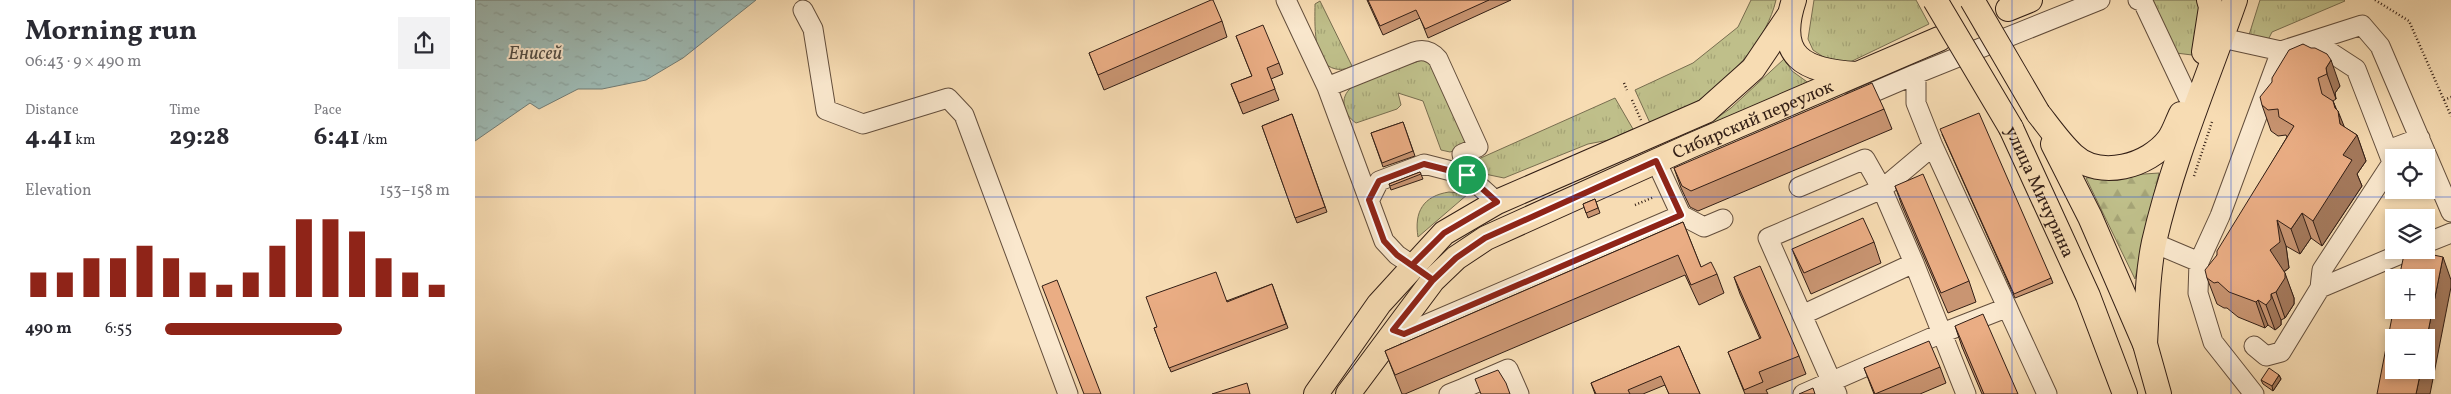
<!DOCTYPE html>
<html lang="en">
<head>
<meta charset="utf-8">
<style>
  :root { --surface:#fff; --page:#f2f2f3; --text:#2b2b33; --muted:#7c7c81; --accent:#8f2418 }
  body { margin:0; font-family:Vollkorn,serif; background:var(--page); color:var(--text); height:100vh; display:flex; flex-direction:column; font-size:19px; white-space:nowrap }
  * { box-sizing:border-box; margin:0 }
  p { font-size:16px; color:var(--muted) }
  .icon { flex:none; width:28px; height:28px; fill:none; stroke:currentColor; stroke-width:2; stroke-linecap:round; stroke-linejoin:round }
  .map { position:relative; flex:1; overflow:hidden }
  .drawer { display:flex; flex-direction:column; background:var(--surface); width:475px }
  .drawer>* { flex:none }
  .buttons { position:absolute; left:1910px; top:149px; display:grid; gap:10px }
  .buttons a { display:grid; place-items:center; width:50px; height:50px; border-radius:0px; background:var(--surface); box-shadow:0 2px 8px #0003; font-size:25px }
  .pin { position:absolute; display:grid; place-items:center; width:42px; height:42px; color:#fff; margin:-21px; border:2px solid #fff; border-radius:50%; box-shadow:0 1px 5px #0007 }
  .round { display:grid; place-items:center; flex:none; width:52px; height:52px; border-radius:0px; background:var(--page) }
  .headline { display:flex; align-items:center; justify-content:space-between; height:85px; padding:0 25px }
  h1 { font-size:28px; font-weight:700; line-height:38px }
  .figures { display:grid; grid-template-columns:repeat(3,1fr); gap:8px; height:85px; padding:5px 25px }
  .figures div { display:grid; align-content:center }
  .figures b { font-size:25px; font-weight:700 }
  .figures small { font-size:14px; font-weight:400 }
  .figures p { font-size:14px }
  .chart { height:140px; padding:10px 25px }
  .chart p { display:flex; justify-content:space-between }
  .chart svg { width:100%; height:90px; margin-top:5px; stroke:var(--accent); stroke-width:6 }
  ul { padding:0 25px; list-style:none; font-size:16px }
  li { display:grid; grid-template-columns:80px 60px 1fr; align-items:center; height:38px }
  li i { height:12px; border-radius:6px; background:var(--accent) }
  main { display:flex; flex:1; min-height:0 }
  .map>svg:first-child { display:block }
  .grass { fill:url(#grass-tufts); stroke:#786e50 }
  .forest { fill:url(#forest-firs); stroke:#786e50 }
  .water { fill:url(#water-ripples); stroke:#737c74 }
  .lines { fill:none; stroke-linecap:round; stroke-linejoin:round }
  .major-tunnel { stroke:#d0b693; stroke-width:24; stroke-dasharray:24 12; stroke-linecap:butt }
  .minor-casing { stroke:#634e3c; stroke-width:21 }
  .major-casing { stroke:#321e15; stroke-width:26 }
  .path { stroke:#321e15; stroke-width:2.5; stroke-dasharray:1 2.5; stroke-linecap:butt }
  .minor { stroke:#fae8ce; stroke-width:19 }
  .major { stroke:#f7dcb3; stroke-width:24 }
  .major-bridge-casing { stroke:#321e15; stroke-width:26; stroke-linecap:butt }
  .major-bridge { stroke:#f7dcb3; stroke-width:24 }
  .wall { fill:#c99572; stroke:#321e15 }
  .shaded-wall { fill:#a4795c; stroke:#321e15 }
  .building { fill:#eaad84; stroke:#321e15 }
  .route-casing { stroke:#fff; stroke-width:10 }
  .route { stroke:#8f2418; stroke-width:6 }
  .grid { fill:none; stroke:#1d4ed8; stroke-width:1; stroke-opacity:0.55 }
  .labels { text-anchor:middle; stroke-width:4; stroke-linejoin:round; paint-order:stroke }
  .street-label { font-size:18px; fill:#321e15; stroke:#fae8ce }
  .water-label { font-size:19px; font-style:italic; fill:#524d45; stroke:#fae8ce }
</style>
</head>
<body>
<main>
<section class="drawer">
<div class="headline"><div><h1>Morning run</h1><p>06:43 · 9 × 490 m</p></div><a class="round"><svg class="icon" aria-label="share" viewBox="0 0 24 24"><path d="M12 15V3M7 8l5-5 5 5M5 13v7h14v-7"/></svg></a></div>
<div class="figures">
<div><p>Distance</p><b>4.41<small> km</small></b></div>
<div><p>Time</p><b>29:28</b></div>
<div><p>Pace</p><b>6:41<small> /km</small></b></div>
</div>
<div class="chart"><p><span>Elevation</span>153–158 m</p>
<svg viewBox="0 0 160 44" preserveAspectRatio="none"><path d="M5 44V32M15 44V32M25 44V25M35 44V25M45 44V19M55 44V25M65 44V32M75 44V38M85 44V32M95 44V19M105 44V6M115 44V6M125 44V12M135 44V25M145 44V32M155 44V38"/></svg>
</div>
<ul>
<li><b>490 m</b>6:55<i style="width:62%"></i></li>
</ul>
</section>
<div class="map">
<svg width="1976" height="394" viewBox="0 0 1976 394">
  <defs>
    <pattern id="grass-tufts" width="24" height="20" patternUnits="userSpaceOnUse" patternTransform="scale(1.25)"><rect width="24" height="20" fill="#bfbf8a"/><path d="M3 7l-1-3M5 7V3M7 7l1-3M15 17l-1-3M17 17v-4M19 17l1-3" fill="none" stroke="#a5a476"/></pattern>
    <pattern id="forest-firs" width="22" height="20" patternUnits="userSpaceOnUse" patternTransform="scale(1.25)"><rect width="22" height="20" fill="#bfbf8a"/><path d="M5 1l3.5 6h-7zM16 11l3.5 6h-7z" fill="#a5a476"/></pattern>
    <pattern id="water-ripples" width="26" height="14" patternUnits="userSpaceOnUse" patternTransform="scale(1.25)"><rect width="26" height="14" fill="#9ebab4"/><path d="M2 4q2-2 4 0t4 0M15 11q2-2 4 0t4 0" fill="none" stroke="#899f9a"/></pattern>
  </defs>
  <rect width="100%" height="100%" fill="#f7dcb3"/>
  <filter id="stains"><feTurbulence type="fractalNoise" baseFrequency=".004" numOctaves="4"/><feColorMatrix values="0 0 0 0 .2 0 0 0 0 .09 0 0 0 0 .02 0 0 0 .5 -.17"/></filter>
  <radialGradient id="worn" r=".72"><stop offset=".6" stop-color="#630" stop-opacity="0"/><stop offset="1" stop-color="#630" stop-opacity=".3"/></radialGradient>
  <path class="grass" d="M1276,0h25c-9,39 -42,74 -74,98 -14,11 -36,17 -52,25l-15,-33 58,-27 45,-36z
    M1339,0h102l13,24 -81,39 -23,-5 -12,-8 -5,-11z
    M1678,0h46l-1,46 -6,9 -16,-2z
    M1785,0h84l1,1 -73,31 -4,8 -19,-5z
    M845,1l32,65c-5,3 -10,4 -16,3 -24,-4 -21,-47 -21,-65z
    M1309,59l8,12 18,13 -75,35 -31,8 27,-19z
    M947,60l8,1 38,85 -18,6 -9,-2 -18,-49 -25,-8 3,12 -4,4 -41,14c-12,-8 -18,-25 -4,-36 13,-9 53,-21 70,-27z
    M1140,98l18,31 -24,11 -21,4 -84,34 -24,-5 -6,-12z
    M974,192l19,2 -50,43c-4,-25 5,-41 31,-45z"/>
  <path class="forest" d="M1684,173l-24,106 -49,-101z"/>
  <path class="water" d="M0,0h281l-73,58 -37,22 -44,9h-24l-39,20 -9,-6 -55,38z"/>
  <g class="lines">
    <path class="major-tunnel" d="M1464,39l69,-30"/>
    <g class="minor-casing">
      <path id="minor" d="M811,0l41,87 57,154 13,14 15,10
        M1663,0l5,2 45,95
        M328,10l10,19 13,81 37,14 85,-26 16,17 104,279
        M1747,38l59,13 81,-26 18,21 71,166
        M1838,41l43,28 36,93
        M852,87l87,-35c9,-3 17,-1 24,7l40,88 -16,7 5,21
        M1378,101l63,-27
        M1458,146l-51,43 32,74 52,131
        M1324,187l66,-28 17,30 -114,49 69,156
        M894,201l10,-20 45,-17 43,11 30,27
        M1206,215l23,12 19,-8
        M1679,243l45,19 21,-46 61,-165
        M1951,243l25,-10
        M1724,262l-1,31 15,49 41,52
        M1845,288l90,-38
        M1327,315l112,-52
        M919,330l10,4 277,-119 -25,-54
        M1779,346l12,10 15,-4 39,-64 2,-18 70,-107 -4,-13 32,-12
        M989,388l44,-19 11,25
        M974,394l15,-6 2,6
        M1328,394l139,-61 64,-25
        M1572,394l-114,-248 -17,-43v-29l184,-74"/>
    </g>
    <g class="major-casing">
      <g id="major">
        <path d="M1319,0c-19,57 10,71 62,74"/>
        <path d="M1533,9l22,-9"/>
        <path d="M1729,52l7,-45 -2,-7"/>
        <path d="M1563,113c11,14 22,30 35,42 27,25 76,11 96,-16 5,-7 8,-17 12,-25"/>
        <path id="s1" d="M1536,128l77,168 37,98"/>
        <path d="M1578,144l37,73 55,127 14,50"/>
        <path d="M1670,344c2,-34 2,-69 9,-102 19,-83 53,-162 81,-242"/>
        <path d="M841,394l63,-90 65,-71 53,-31 209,-91 47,-42 35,-52"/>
        <path id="s2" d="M873,394l85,-114 23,-22 30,-20 204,-92 249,-107"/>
      </g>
    </g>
    <path class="path" d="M1900,0l34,21 42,95
      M1149,83l3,7
      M1157,100l9,20
      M1969,100l7,-3
      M1719,176l18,-54
      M1160,205l19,-8"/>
    <use href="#minor" class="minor"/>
    <use href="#major" class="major"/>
    <g class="major-bridge-casing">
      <path id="major-bridge" d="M1460,0l76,128
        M1497,0l66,113"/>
    </g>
    <use href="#major-bridge" class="major-bridge"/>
  </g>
  <path class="wall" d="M892,0h144l-83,38 -8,-20 -37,17z
    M747,21l5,16 -123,53 -15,-37z
    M761,36l43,27 4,11 -12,5 8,21 -36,14 -12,-30 21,-8z
    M1828,44l37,42 -5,7 1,6 -3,2 11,26 13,8 9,26 -9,13 5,12 -40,60 -11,-8 -11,16 -14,-8 3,22 -5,4 10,26v6l-9,14 -4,2v5l-6,5 -7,-5 -3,3 -27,-11 -11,-9h-3l-7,-4 -10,-26 10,-23 70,-118 -1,-2 -8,1 -7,-5 -9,-26z
    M1409,109l8,20 -194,82 -8,-4 -9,-19 -7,-20z
    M817,114l35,98 -30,11 -35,-97z
    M928,122l12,34 -32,11 -12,-34z
    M1467,134l109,144 2,5 -38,15z
    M945,172l3,7 -32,11 -2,-6z
    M1420,186l74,95 7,21 -28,11 -46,-107z
    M1120,199l5,14 -12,5 -5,-14z
    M1208,222l18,45 16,7 7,19 -25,12 -14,-30 -280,119h-3l-17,-43z
    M1399,242l7,21 -70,31 -11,-25 -8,-20z
    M1259,277l65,79 7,18 -40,16 2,4h-23l-17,-42 32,-13 -20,-45z
    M797,284l16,44 -117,44 -17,-44z
    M1480,326l63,68h-36l-20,-47z
    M1204,346l21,48h-31l-4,-9 -22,9h-48l-4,-11z
    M1465,367l6,16 -26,11h-46l-10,-26z
    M1804,375l2,4 -8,12 -10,-7 -2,-4z"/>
  <path class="shaded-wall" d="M1856,60l9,26 -5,7 1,6 -9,-25 -1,-6z
    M1858,101l6,16 -1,-6 10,25 9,-1 9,26 -9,13 5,12 -40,60 -9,-25 30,-66 -3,-31z
    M1827,213l9,25 -11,16 -9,-25z
    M1802,220l9,26 3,22 -10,7 -9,-25z
    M1968,257l8,23v7l-21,107h-14l5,-24h5v-28z
    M1810,273l9,25v6l-9,14 -9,-26z
    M1796,294l10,26v5l-6,5 -9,-25z
    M1783,300l10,25 -3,3 -9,-26z
    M1804,375l2,4 -8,12 -1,-5z"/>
  <path class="building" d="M736,0h2l9,21 -124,54 -9,-22z
    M893,0h121l-64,29 -9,-19 -36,16z
    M788,25l16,38 -12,5 8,21 -36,14 -8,-19 21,-8 -16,-40z
    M1828,44l8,4h4l12,6 4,6 -5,8 1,6 -9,4 4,16 11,7 2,7 3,3 2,13 17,11 -14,20 9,5 -39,61 -11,-8 -11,16 -14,-9 3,22 -10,8 15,23v5l-9,14 -5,2v5l-5,6 -8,-5 -2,2 -27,-10 -11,-10 -4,1 -7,-5 -2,-8 12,-15v-4l77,-125 -15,-9 -1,-8 -10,1 -6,-5 -2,-8 12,-15v-4l17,-28z
    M1397,83l12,26 -193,82 -9,-5 -8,-18z
    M1504,113l72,165 -37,16 -74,-165z
    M817,114l33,93 -30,11 -33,-92z
    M928,122l10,29 -31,12 -11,-30z
    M945,172l1,2 -31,12 -1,-2z
    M1448,174l46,107 -28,12 -46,-107z
    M1120,199l3,9 -12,5 -3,-9z
    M1388,218l11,24 -70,31 -12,-24z
    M1208,222l18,45 10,-5 6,12 -26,11 -13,-30 -283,120 -10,-24z
    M1930,250h5l33,7 -17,85v-4h-32v32h27l-5,24h-39l17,-87v3h32v-32h-27z
    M1285,266l39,90 -40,16 4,10 -19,8 -16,-38 33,-14 -27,-61z
    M741,272l11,30 45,-18 14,40 -117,44 -15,-40 3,-1 -11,-30z
    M582,280l44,114h-17l-42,-108z
    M1508,314l35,80h-34l-29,-68z
    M1454,341l11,26 -65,27 -11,-26z
    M1204,346l21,48h-31l-8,-18 -33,14 2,4h-34l-5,-11z
    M1794,368l10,7 -7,11 -11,-6z
    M1023,370l8,13 4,11h-29l-6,-15z
    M772,383l3,11h-38z
    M1338,388l2,6h-16z"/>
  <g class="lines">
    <g class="route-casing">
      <path id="route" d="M992,175l30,27 -53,31 -32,32 21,15 -40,50 11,4 277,-119 -25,-54 -171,77 -29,20 -23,22 -36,-25 -13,-14 -15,-41 10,-19 45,-17 43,11"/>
    </g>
    <use href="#route" class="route"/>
  </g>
  <path class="grid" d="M220,0v394M439,0v394M659,0v394M878,0v394M1098,0v394M1317,0v394M1537,0v394M1756,0v394M0,197h1976"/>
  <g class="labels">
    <g class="street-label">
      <text dy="6" stroke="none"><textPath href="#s2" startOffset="502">Сибирский переулок</textPath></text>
      <text dy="6" stroke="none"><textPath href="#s1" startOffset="70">улица Мичурина</textPath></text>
    </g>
    <g class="water-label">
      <text x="60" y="59">Енисей</text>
    </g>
  </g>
  <rect width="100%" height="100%" filter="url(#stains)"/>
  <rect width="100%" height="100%" fill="url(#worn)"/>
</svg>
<div class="buttons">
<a><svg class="icon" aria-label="locate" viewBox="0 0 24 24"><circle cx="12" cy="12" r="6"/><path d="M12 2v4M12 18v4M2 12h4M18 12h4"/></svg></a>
<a><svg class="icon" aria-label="layers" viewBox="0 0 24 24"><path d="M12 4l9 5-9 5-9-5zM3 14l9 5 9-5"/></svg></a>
<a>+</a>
<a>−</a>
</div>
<div class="pin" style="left:992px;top:175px;background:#1e9e55"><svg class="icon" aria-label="arrive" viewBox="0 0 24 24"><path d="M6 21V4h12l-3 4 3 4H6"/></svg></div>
</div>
</main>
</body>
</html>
